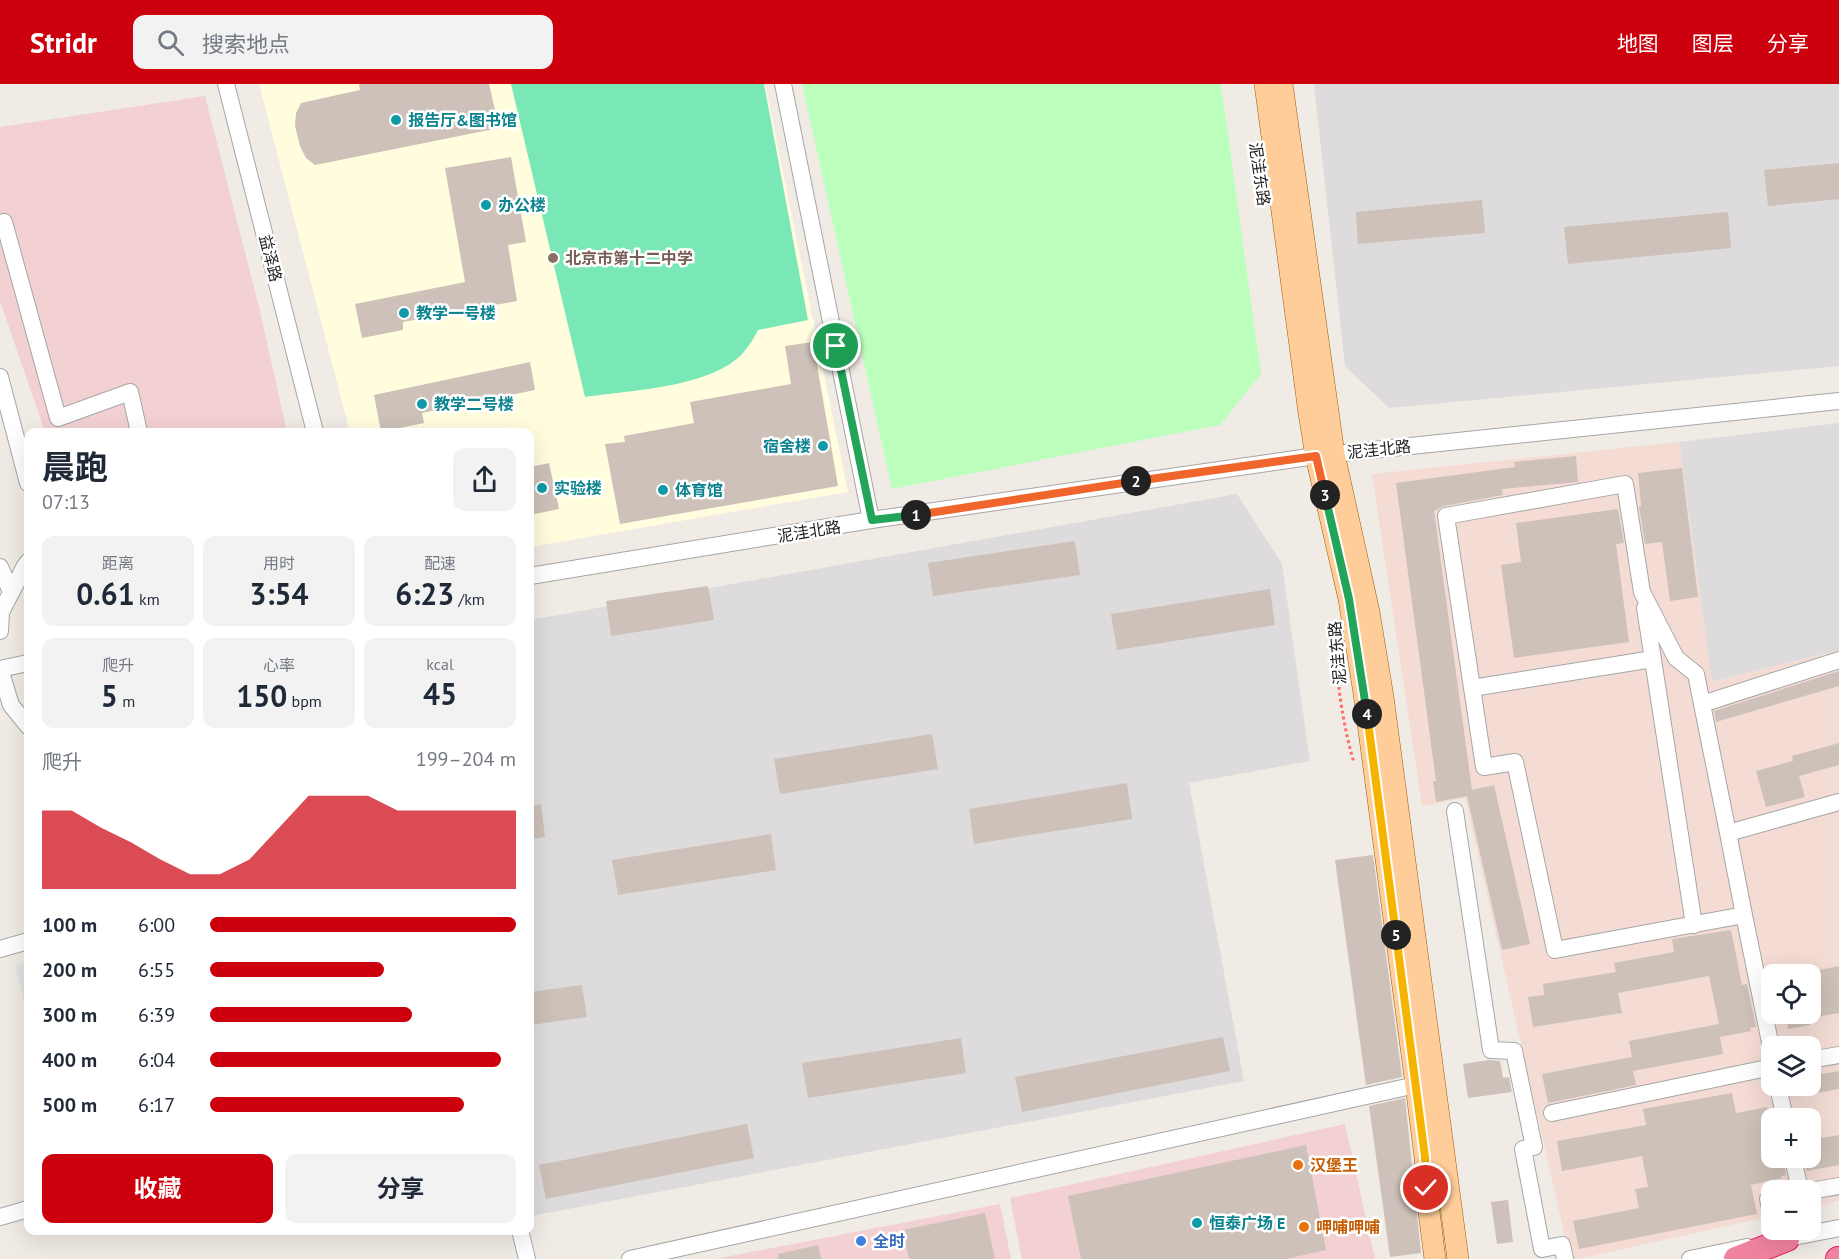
<!DOCTYPE html>
<html lang="zh">
<head>
<meta charset="utf-8">
<style>
  :root { --surface:#fff; --page:#f2f2f3; --text:#1f2937; --muted:#747a83; --accent:#cd000d }
  body { margin:0; font-family:"PT Sans","Noto Sans SC",sans-serif; background:var(--page); color:var(--text); height:100vh; display:flex; flex-direction:column; font-size:22px; white-space:nowrap }
  * { box-sizing:border-box; margin:0 }
  p { font-size:20px; color:var(--muted) }
  .icon { flex:none; width:33px; height:33px; fill:none; stroke:currentColor; stroke-width:2; stroke-linecap:round; stroke-linejoin:round }
  .map { position:relative; flex:1; overflow:hidden }
  .side { position:absolute; left:24px; top:344px; width:510px; height:807px; display:flex; flex-direction:column; background:var(--surface); border-radius:12px; box-shadow:0 6px 24px #0002 }
  .side>* { flex:none }
  .buttons { position:absolute; left:1761px; top:880px; display:grid; gap:12px }
  .buttons a { display:grid; place-items:center; width:60px; height:60px; border-radius:12px; background:var(--surface); box-shadow:0 6px 24px #0002; font-size:30px }
  .pin { position:absolute; display:grid; place-items:center; width:51px; height:51px; color:#fff; margin:-26px; border:3px solid #fff; border-radius:50%; box-shadow:0 2px 6px #0007 }
  .km { position:absolute; width:30px; height:30px; margin:-15px; border-radius:50%; background:#222; color:#fff; font-size:16px; line-height:30px; text-align:center }
  .round { display:grid; place-items:center; flex:none; width:63px; height:63px; border-radius:12px; background:var(--page) }
  .head { display:flex; align-items:center; justify-content:space-between; height:102px; padding:0 18px }
  h1 { font-size:33px; font-weight:700; line-height:45px }
  .figures { display:grid; grid-template-columns:repeat(3,1fr); gap:9px; height:102px; padding:6px 18px }
  .figures div { display:grid; align-content:center; border-radius:12px; background:var(--page); text-align:center }
  .figures b { font-size:30px; font-weight:700 }
  .figures small { font-size:16px; font-weight:400 }
  .figures p { font-size:16px }
  .chart { height:168px; padding:12px 18px }
  .chart p { display:flex; justify-content:space-between }
  .chart svg { width:100%; height:108px; margin-top:6px; fill:var(--accent); opacity:.7 }
  .button { display:flex; gap:12px; margin-top:auto; padding:12px 18px }
  .button a { flex:1; height:69px; border-radius:12px; background:var(--accent); color:#fff; font-size:24px; font-weight:700; line-height:69px; text-align:center }
  .button a+a { background:var(--page); color:var(--text) }
  ul { padding:0 18px; list-style:none; font-size:20px }
  li { display:grid; grid-template-columns:96px 72px 1fr; align-items:center; height:45px }
  li i { height:15px; border-radius:8px; background:var(--accent) }
  header { display:flex; align-items:center; gap:36px; box-sizing:border-box; height:84px; padding:0 30px; background:var(--accent); color:#fff }
  header strong { font-size:28px }
  nav { display:flex; gap:33px; margin-inline-start:auto; font-size:21px }
  .search { width:420px; height:54px; background:var(--page); display:flex; align-items:center; gap:15px; box-sizing:border-box; padding:0 21px; border-radius:12px; color:var(--muted); font-size:22px }
  .map>svg:first-child { display:block }
  .residential { fill:#dddbdb }
  .commercial { fill:#f3d1d2 }
  .education { fill:#fffdde }
  .military { fill:#f4dcd5; fill-rule:evenodd }
  .park { fill:#bcffbd }
  .pitch { fill:#7ae7b6 }
  .parking { fill:#e3e3e3 }
  .building { fill:#cdc1b9 }
  .lines { fill:none; stroke-linecap:round; stroke-linejoin:round }
  .minor-casing { stroke:#a6a6a6; stroke-width:18 }
  .major-casing { stroke:#995d00; stroke-width:22 }
  .highway-casing { stroke:#ed126b; stroke-width:26 }
  .path { stroke:#ff6c66; stroke-width:3; stroke-dasharray:3 3; stroke-linecap:butt }
  .minor { stroke:#fff; stroke-width:16 }
  .major { stroke:#ffcd9a; stroke-width:21 }
  .highway { stroke:#f0849e; stroke-width:24 }
  .split-1-casing { stroke:#fff; stroke-width:12 }
  .split-2-casing { stroke:#fff; stroke-width:12 }
  .split-3-casing { stroke:#fff; stroke-width:12 }
  .split-4-casing { stroke:#fff; stroke-width:12 }
  .split-5-casing { stroke:#fff; stroke-width:12 }
  .split-6-casing { stroke:#fff; stroke-width:12 }
  .split-1 { stroke:#22a559; stroke-width:8 }
  .split-2 { stroke:#f0652b; stroke-width:8 }
  .split-3 { stroke:#f0652b; stroke-width:8 }
  .split-4 { stroke:#22a559; stroke-width:8 }
  .split-5 { stroke:#f5b400; stroke-width:8 }
  .split-6 { stroke:#f5b400; stroke-width:8 }
  .culture-dot { fill:#0f9aa8; stroke:#fff; stroke-width:2 }
  .education-dot { fill:#8d6e63; stroke:#fff; stroke-width:2 }
  .food-dot { fill:#e8710a; stroke:#fff; stroke-width:2 }
  .shop-dot { fill:#3f7fe0; stroke:#fff; stroke-width:2 }
  .labels { text-anchor:middle; stroke-width:5; stroke-linejoin:round; paint-order:stroke }
  .culture-label { font-size:16px; font-weight:bold; fill:#0d838f; stroke:#fff; text-anchor:start }
  .street-label { font-size:16px; fill:#1f1f1f; stroke:#fff }
  .education-label { font-size:16px; font-weight:bold; fill:#785e54; stroke:#fff; text-anchor:start }
  .food-label { font-size:16px; font-weight:bold; fill:#c56008; stroke:#fff; text-anchor:start }
  .shop-label { font-size:16px; font-weight:bold; fill:#366cbe; stroke:#fff; text-anchor:start }
</style>
</head>
<body>
<header>
<strong>Stridr</strong>
<div class="search"><svg class="icon" aria-label="search" viewBox="0 0 24 24"><circle cx="10" cy="10" r="6"/><path d="M15 15l6 6"/></svg>搜索地点</div>
<nav><a>地图</a><a>图层</a><a>分享</a></nav>
</header>
<div class="map">
<svg width="1839" height="1175" viewBox="0 0 1839 1175">
  <rect width="100%" height="100%" fill="#f0ebe4"/>
  <path class="residential" d="M1314,0h525v282l-450,42 -44,-42z
    M1839,339v227l-127,32 -33,-240z
    M1237,410l45,70 28,197 -121,22 55,298 -713,135 -1,-596z"/>
  <path class="commercial" d="M205,12l54,211 28,125h-242l-45,-131v-174z
    M1345,1040l30,135h-353l-12,-61z
    M1000,1120l11,55h-296z"/>
  <path class="education" d="M259,0h506l83,408 -318,55v-115h-180z"/>
  <path class="military" d="M1679,358l33,240 127,-32v551l-28,6 -1,-16h-38l-1,25 -192,43h-9l-105,-461 -43,8 -50,-332zM1772,891h38v39h-38zM1772,963h38v39h-38zM1772,1035h38v39h-38z"/>
  <path class="park" d="M802,0h419l40,290 -41,51 -328,64z"/>
  <path class="pitch" d="M511,0h253l44,236 -50,10c-4,8 -9,16 -15,23 -33,35 -112,37 -158,44z"/>
  <path class="parking" d="M28,878v54l-13,-50z"/>
  <path class="building" d="M359,0h130l10,44 -184,37 -9,-7 -6,-12 -5,-20 1,-13 5,-10 59,-13z
    M511,73l15,85 -18,3 9,56 -114,21v8l-41,8 -7,-34 110,-22 -20,-114z
    M1839,79v36l-71,7 -4,-36z
    M1482,116l3,33 -127,11 -2,-32z
    M1728,128l3,36 -163,16 -4,-37z
    M813,258l25,144 -218,38 -15,-80 20,-2 -1,-6 70,-13 -4,-21 101,-18 -6,-38z
    M530,278l5,28 -113,23 2,10 -43,9 -7,-37z
    M1576,372l2,26 -76,7 1,6 -59,11 -10,5 38,279 22,-5 36,159 -28,6 -35,-154 -31,6 -3,-21h3l-40,-298 119,-16 -1,-5z
    M549,379l10,46 -29,6v-48z
    M1682,384l16,129 -28,4 -8,-59 -17,2 -6,-37 2,-1 -3,-33z
    M1618,425l6,34 -8,1 13,98 -115,16 -13,-93 20,-3 -5,-39z
    M1075,457l5,34 -147,21 -5,-33z
    M708,502l6,34 -103,16 -5,-35z
    M1270,505l5,36 -158,25 -6,-36z
    M1839,587v15l-123,36 -2,-11z
    M932,650l6,35 -158,25 -6,-35z
    M1839,659v22l-40,11 6,21 -39,10 -10,-36 37,-10 -1,-5z
    M1127,699l5,36 -158,25 -5,-35z
    M541,720l4,33 -15,2v-33z
    M771,750l5,36 -158,25 -6,-35z
    M1373,771l29,222 -36,8 -31,-225z
    M1731,846l11,55 5,-1 9,43 -6,1 1,3 -31,6 3,17 -90,17 3,14 -88,18 -6,-29 90,-17 -3,-16 90,-17 -10,-48 -91,17 4,20 -89,14 -5,-30 16,-2 -1,-11 73,-12 -2,-9 60,-11 -2,-13z
    M1839,882v47l-29,5v-46z
    M582,901l5,32 -57,8v-33z
    M1786,930h22l2,11 -22,4z
    M1223,953l7,34 -208,41 -7,-35z
    M961,954l5,35 -158,25 -6,-35z
    M1489,976l11,1 3,17 6,-1 3,15 -44,6 -5,-34z
    M1839,987v18l-29,5v-18z
    M1732,1009l4,20 31,-6 5,21v30h11l3,17 -5,1v2l-30,7 6,29 -178,35 -6,-28 66,-13 -4,-19 13,-2 -6,-31 -80,15 -5,-30 89,-16 -3,-16z
    M1405,1014l16,155 -31,4 -21,-151z
    M747,1040l7,34 -208,41 -7,-34z
    M1839,1051v30l-32,6 -3,-13h6v-18z
    M1306,1061l20,105 -40,9h-205l-13,-63z
    M1508,1116l5,42 -16,2 -6,-42z
    M985,1129l10,46h-86l-6,-29z
    M818,1161l3,14h-43v-5z"/>
  <g class="lines">
    <g class="minor-casing">
      <path id="minor" d="M226,0l89,348
        M783,0l88,436
        M4,138l54,196 72,-26 9,40
        M0,293l28,106
        M0,483l11,25
        M530,492l341,-56 445,-64 523,-55
        M1645,524l49,317
        M0,547l1,-19 24,-46 3,-4
        M0,585l11,36 17,21
        M0,585l28,-6
        M1472,604l181,-29
        M1702,620l26,129
        M1455,727l36,239 23,1 20,96 -11,2 19,100 20,-4 3,14
        M1744,831l-16,-82 111,-31
        M0,865l28,-8
        M1772,968l-28,-137 -189,35 -40,-188 -31,5 -38,-251 179,-32 17,108 34,66 20,16 6,30 137,-44
        M1810,976l29,-5
        M1778,1002l7,33
        M1552,1029l220,-46
        M1793,1074l7,33
        M1810,1107l29,-5
        M1772,1115h-4l4,17
        M0,1133l28,-8
        M520,1146l7,29
        M1778,1156l61,-12
        M630,1175l786,-174
        M1690,1175l57,-12"/>
    </g>
    <g class="major-casing">
      <path id="major" d="M1265,0l44,329 7,43 33,143 15,94 52,392 9,72 1,31 9,71
        M1282,0l52,370 35,158 14,85 75,562"/>
    </g>
    <g class="highway-casing">
      <path id="highway" d="M1736,1175l51,-20
        M1838,1175h1"/>
    </g>
    <path class="path" d="M1335,549c1,43 7,89 19,130"/>
    <use href="#minor" class="minor"/>
    <use href="#major" class="major"/>
    <use href="#highway" class="highway"/>
  </g>
  <g class="lines">
    <g class="split-1-casing">
      <path id="split-1" d="M836,262l36,174 44,-5"/>
    </g>
    <g class="split-2-casing">
      <path id="split-2" d="M916,431l220,-34"/>
    </g>
    <g class="split-3-casing">
      <path id="split-3" d="M1136,397l180,-25 9,39"/>
    </g>
    <g class="split-4-casing">
      <path id="split-4" d="M1325,411l24,104 18,115"/>
    </g>
    <g class="split-5-casing">
      <path id="split-5" d="M1367,630l29,221"/>
    </g>
    <g class="split-6-casing">
      <path id="split-6" d="M1396,851l29,222 1,31"/>
    </g>
    <use href="#split-1" class="split-1"/>
    <use href="#split-2" class="split-2"/>
    <use href="#split-3" class="split-3"/>
    <use href="#split-4" class="split-4"/>
    <use href="#split-5" class="split-5"/>
    <use href="#split-6" class="split-6"/>
  </g>
  <g class="culture-dot">
    <circle cx="396" cy="36" r="6"/>
    <circle cx="486" cy="121" r="6"/>
    <circle cx="404" cy="229" r="6"/>
    <circle cx="422" cy="320" r="6"/>
    <circle cx="823" cy="362" r="6"/>
    <circle cx="542" cy="404" r="6"/>
    <circle cx="663" cy="406" r="6"/>
    <circle cx="1197" cy="1139" r="6"/>
  </g>
  <circle class="education-dot" cx="553" cy="174" r="6"/>
  <g class="food-dot">
    <circle cx="1298" cy="1081" r="6"/>
    <circle cx="1304" cy="1143" r="6"/>
  </g>
  <circle class="shop-dot" cx="861" cy="1157" r="6"/>
  <g class="labels">
    <g class="culture-label">
      <text x="408" y="42">报告厅&amp;图书馆</text>
      <text x="498" y="127">办公楼</text>
      <text x="416" y="235">教学一号楼</text>
      <text x="434" y="326">教学二号楼</text>
      <text x="811" y="368" text-anchor="end">宿舍楼</text>
      <text x="554" y="410">实验楼</text>
      <text x="675" y="412">体育馆</text>
      <text x="1209" y="1145">恒泰广场 E</text>
    </g>
    <g class="street-label">
      <text transform="translate(1260 90) rotate(82)" y="6">泥洼东路</text>
      <text transform="translate(271 174) rotate(76)" y="6">益泽路</text>
      <text transform="translate(1379 365) rotate(-6)" y="6">泥洼北路</text>
      <text transform="translate(809 447) rotate(-9)" y="6">泥洼北路</text>
      <text transform="translate(1337 569) rotate(-95)" y="6">泥洼东路</text>
    </g>
    <g class="education-label">
      <text x="565" y="180">北京市第十二中学</text>
    </g>
    <g class="food-label">
      <text x="1310" y="1087">汉堡王</text>
      <text x="1316" y="1149">呷哺呷哺</text>
    </g>
    <g class="shop-label">
      <text x="873" y="1163">全时</text>
    </g>
  </g>
</svg>
<div class="buttons">
<a><svg class="icon" aria-label="locate" viewBox="0 0 24 24"><circle cx="12" cy="12" r="6"/><path d="M12 2v4M12 18v4M2 12h4M18 12h4"/></svg></a>
<a><svg class="icon" aria-label="layers" viewBox="0 0 24 24"><path d="M12 4l9 5-9 5-9-5zM3 14l9 5 9-5"/></svg></a>
<a>+</a>
<a>−</a>
</div>
<div class="pin" style="left:836px;top:262px;background:#1e9e55"><svg class="icon" aria-label="arrive" viewBox="0 0 24 24"><path d="M6 21V4h12l-3 4 3 4H6"/></svg></div>
<div class="pin" style="left:1426px;top:1104px;background:#d93025"><svg class="icon" aria-label="check" viewBox="0 0 24 24"><path d="M5 12l5 5 9-10"/></svg></div>
<b class="km" style="left:916px;top:431px">1</b>
<b class="km" style="left:1136px;top:397px">2</b>
<b class="km" style="left:1325px;top:411px">3</b>
<b class="km" style="left:1367px;top:630px">4</b>
<b class="km" style="left:1396px;top:851px">5</b>
<section class="side">
<div class="head"><div><h1>晨跑</h1><p>07:13</p></div><a class="round"><svg class="icon" aria-label="share" viewBox="0 0 24 24"><path d="M12 15V3M7 8l5-5 5 5M5 13v7h14v-7"/></svg></a></div>
<div class="figures">
<div><p>距离</p><b>0.61<small> km</small></b></div>
<div><p>用时</p><b>3:54</b></div>
<div><p>配速</p><b>6:23<small> /km</small></b></div>
</div>
<div class="figures">
<div><p>爬升</p><b>5<small> m</small></b></div>
<div><p>心率</p><b>150<small> bpm</small></b></div>
<div><p>kcal</p><b>45</b></div>
</div>
<div class="chart"><p><span>爬升</span>199–204 m</p>
<svg viewBox="0 0 160 44" preserveAspectRatio="none"><path d="M0 44V12L10 12L20 19L30 25L40 32L50 38L60 38L70 32L80 19L90 6L100 6L110 6L120 12L130 12L140 12L150 12L160 12V44z"/></svg>
</div>
<ul>
<li><b>100 m</b>6:00<i style="width:100%"></i></li>
<li><b>200 m</b>6:55<i style="width:57%"></i></li>
<li><b>300 m</b>6:39<i style="width:66%"></i></li>
<li><b>400 m</b>6:04<i style="width:95%"></i></li>
<li><b>500 m</b>6:17<i style="width:83%"></i></li>
</ul>
<div class="button"><a>收藏</a><a>分享</a></div>
</section>
</div>
</body>
</html>
